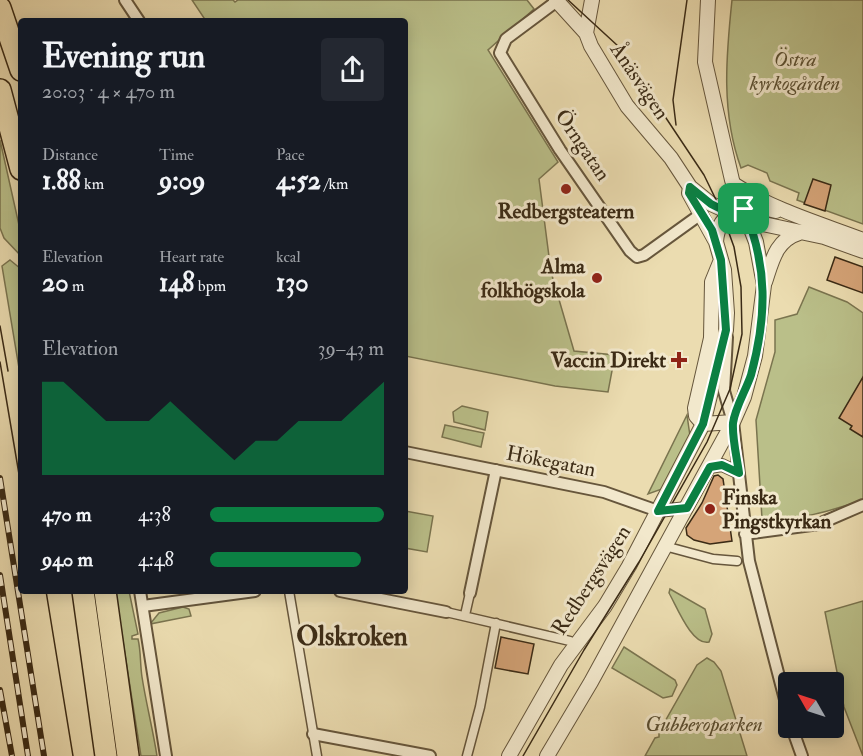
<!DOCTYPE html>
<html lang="en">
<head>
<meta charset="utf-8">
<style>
  :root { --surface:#171b24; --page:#242831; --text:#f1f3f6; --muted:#9ea1a6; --accent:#0b8043 }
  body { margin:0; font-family:"IM FELL Double Pica",serif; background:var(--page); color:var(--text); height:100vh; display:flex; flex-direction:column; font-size:22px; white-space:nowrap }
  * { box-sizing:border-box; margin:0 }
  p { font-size:20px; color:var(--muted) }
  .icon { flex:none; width:33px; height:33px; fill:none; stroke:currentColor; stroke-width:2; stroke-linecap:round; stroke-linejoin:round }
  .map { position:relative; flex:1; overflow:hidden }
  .details { position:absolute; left:18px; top:18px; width:390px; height:576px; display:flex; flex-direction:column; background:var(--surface); border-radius:6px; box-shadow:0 3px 15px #0003 }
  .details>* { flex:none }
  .needle { width:39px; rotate:309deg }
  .fabs { position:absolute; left:778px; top:672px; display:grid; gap:12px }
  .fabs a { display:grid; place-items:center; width:66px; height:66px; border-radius:6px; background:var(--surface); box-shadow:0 3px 15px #0003; font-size:30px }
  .pin { position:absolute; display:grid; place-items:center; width:51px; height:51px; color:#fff; margin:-26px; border-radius:12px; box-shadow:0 3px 9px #0006 }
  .round { display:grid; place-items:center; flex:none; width:63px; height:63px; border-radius:6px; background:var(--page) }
  .head { display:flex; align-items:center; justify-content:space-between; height:102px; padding:0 24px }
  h1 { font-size:33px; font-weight:800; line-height:45px }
  .stats { display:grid; grid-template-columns:repeat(3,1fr); gap:9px; height:102px; padding:6px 24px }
  .stats div { display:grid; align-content:center }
  .stats b { font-size:26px; font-weight:800 }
  .stats small { font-size:16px; font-weight:400 }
  .stats p { font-size:16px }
  .chart { height:168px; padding:12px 24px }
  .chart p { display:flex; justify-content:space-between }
  .chart svg { width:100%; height:108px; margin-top:6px; fill:var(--accent); opacity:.7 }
  ul { padding:0 24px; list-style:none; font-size:20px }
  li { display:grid; grid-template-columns:96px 72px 1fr; align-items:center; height:45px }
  li i { height:15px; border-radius:8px; background:var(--accent) }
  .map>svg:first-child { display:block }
  .green { fill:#babf89; stroke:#7a744f; stroke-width:1.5 }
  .building { fill:#d5a478; stroke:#3a2a15; stroke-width:1.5 }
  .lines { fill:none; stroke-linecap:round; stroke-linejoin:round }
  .pedestrian-casing { stroke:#66563c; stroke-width:11 }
  .minor-casing { stroke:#66563c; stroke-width:14 }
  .tertiary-casing { stroke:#66563c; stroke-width:16 }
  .motorway-casing { stroke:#3a2a15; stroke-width:24 }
  .pedestrian { stroke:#f2e8cc; stroke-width:8 }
  .minor { stroke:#f2e8cc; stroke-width:10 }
  .tertiary { stroke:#f2e8cc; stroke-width:14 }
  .motorway { stroke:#ebdcb0; stroke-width:21 }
  .tram { stroke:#3a2a15; stroke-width:1.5 }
  .rail-casing { stroke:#3a2a15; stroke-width:6 }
  .rail { stroke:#f2e8cc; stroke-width:4; stroke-dasharray:11; stroke-linecap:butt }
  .route-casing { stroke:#fff; stroke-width:12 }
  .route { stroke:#0b8043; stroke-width:8 }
  .poi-dot { fill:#8f2418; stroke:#f2e8cc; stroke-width:2 }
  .labels { text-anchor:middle; stroke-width:6; stroke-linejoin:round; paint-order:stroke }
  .park-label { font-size:21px; font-style:italic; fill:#5a4f32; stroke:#f2e8cc }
  .street-label { font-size:21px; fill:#3a2a15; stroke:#f2e8cc }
  .poi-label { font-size:21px; font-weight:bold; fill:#3a2a15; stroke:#f2e8cc; text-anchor:end }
  .district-label { font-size:27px; font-weight:bold; fill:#3a2a15; stroke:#f2e8cc }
</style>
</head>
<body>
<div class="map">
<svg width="863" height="756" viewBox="0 0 863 756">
  <rect width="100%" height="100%" fill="#ebdcb0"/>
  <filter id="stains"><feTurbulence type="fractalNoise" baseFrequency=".00333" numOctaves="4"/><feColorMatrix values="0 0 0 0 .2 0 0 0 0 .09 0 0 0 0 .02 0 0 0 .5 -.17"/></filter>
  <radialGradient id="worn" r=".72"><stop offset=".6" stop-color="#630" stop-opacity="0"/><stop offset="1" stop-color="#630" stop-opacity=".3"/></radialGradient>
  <path class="green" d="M192,0h41l2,2 3,-2h289l7,9 -46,41 70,112 -19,17 12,93 23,79 41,4 -7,37 -53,-6 -150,-30v-335h-199z
    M732,0h131v224l-66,-24 2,-7 -29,-12 -3,-8 -19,-8 -7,3c-20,-55 -15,-111 -9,-168z
    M0,140l21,94v22l-17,-18 -4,-10z
    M10,260l11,9v111l-19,-114z
    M809,287l38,15 16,11v187c-33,11 -65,21 -101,19l-6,-99 19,-68v-32l22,-6z
    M462,406l26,6 -3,18 -31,-8 -1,-10z
    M687,415l3,21 -28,53 -14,5z
    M445,425l39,8 -3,14 -39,-10z
    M405,511l28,5 -6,36 -22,-4z
    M670,589l35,20 7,25 -3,8c-17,4 -32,-35 -40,-49z
    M115,591h14l9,43 -6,2v3h6c3,12 2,25 4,38 4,26 11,53 15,79h-16z
    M863,601v155l-19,-49 -19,-95z
    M183,607l6,2 2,7 -41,8 9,-11z
    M624,647l51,33 2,5 -5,11 -9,2 -51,-30z
    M707,658l7,4 7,9 26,85h-102l10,-18 4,-1v-5l38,-67z"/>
  <path class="building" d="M813,179l18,6 -6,26 -21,-7z
    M835,257l28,10v26l-36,-13z
    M863,377v60l-13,-8 2,-3 -13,-8z
    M718,475l5,4 9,62 -22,3 -16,-4 -7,-5 -1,-7 16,-25 12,-27z
    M501,637l33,7 -6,30 -33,-6z"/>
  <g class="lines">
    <g class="pedestrian-casing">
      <path id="pedestrian" d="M672,548l41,11 24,2
        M289,591l28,165
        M446,612l124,29
        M465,615l5,-22
        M467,756l13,-49 16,-84"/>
    </g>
    <g class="minor-casing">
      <path id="minor" d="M125,0l14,21
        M557,1l-51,38 -6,14 60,97 70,101 7,6 7,-2 57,-41
        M727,337l-3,54 9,31 16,139 40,154
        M405,452l199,40 54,19 29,-3
        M710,467l12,-2 17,8
        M745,534l74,-10 44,-19
        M140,591l26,165
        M340,591l106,21
        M470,593l26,-123
        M143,606l112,-15
        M792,728l10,28
        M313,734l117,22"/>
    </g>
    <g class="tertiary-casing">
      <path id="tertiary" d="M556,0l30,33 5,13 36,60 44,52 19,29 21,17 38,17 75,16 39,14
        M586,33l6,-33
        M735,185c38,25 86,39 128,55
        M716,242c2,-33 32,-38 60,-31
        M721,260l-9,22 -1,56 -16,70 1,8 7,8 30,-2
        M765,282c7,-21 11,-42 34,-49
        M509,756l52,-91 44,-59 24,-40 74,-142 23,-94 1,-17 -3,-43 -8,-28 -27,-49 1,-6
        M547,756l44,-74 142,-260 11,-25 11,-41 9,-71 -8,-43 -24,-62 -27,-118 3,-62"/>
    </g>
    <g class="motorway-casing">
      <path id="motorway" d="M0,8l21,62
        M0,90l21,79
        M83,591l23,165
        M105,591l23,165"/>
    </g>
    <use href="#pedestrian" class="pedestrian"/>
    <use href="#minor" class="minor"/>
    <use href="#tertiary" class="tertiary"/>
    <use href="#motorway" class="motorway"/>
    <path class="tram" d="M676,125l-3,-25 14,-100
      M0,326l8,45
      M0,362l21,124
      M46,591l27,165
      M523,756l61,-106 55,-88 68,-120 23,-53 12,-55 -1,-47 -7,-40 -14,-39 -16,-33 -86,-129 -50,-46"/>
    <g class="rail-casing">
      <path id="rail" d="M0,478l44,278
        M0,575l28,181
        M0,690l12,66"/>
    </g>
    <use href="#rail" class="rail"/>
  </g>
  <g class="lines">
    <g class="route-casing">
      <path id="route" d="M690,187l21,17 20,10 13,-5c24,57 23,107 7,166 -5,15 -16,33 -18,48 -1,15 4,35 6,50l-17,-8 -12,2 -23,41 -29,3 45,-87 23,-94 -5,-70 -9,-30 -23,-37z"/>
    </g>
    <use href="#route" class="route"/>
  </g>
  <g class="poi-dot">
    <circle cx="566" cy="189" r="6"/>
    <circle cx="597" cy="278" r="6"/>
    <path d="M676 351h6v6h6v6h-6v6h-6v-6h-6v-6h6z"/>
    <circle cx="710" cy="509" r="6"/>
  </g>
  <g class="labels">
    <g class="park-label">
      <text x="795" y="66">Östra<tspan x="795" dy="24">kyrkogården</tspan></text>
      <text x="704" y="731">Gubberoparken</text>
    </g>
    <g class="street-label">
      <text transform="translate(640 81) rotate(56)" y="7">Ånäsvägen</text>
      <text transform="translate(583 145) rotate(56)" y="7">Örngatan</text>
      <text transform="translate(551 461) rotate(11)" y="7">Hökegatan</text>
      <text transform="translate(591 580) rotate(-57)" y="7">Redbergsvägen</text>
    </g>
    <g class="poi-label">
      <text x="566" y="218" text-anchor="middle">Redbergsteatern</text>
      <text x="585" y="273">Alma<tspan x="585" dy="24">folkhögskola</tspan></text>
      <text x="666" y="367">Vaccin Direkt</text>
      <text x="722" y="504" text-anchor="start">Finska<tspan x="722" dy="24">Pingstkyrkan</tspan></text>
    </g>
    <g class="district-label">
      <text x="352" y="645">Olskroken</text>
    </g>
  </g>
  <rect width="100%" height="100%" filter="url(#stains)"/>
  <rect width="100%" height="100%" fill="url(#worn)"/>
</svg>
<div class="fabs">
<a><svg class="needle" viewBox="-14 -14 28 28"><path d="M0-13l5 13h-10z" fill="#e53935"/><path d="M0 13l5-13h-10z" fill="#9ea1a6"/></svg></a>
</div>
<div class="pin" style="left:744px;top:209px;background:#1e9e55"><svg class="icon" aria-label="arrive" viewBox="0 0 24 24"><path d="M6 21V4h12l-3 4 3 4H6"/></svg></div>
<section class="details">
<div class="head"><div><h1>Evening run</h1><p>20:03 · 4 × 470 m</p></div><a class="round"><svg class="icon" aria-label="share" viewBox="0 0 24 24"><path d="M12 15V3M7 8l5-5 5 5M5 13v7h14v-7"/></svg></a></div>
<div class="stats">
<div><p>Distance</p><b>1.88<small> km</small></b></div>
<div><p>Time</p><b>9:09</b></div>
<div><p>Pace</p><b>4:52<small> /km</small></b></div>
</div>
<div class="stats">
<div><p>Elevation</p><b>20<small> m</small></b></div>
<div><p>Heart rate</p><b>148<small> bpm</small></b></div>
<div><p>kcal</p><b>130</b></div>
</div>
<div class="chart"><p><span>Elevation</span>39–43 m</p>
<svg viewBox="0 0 160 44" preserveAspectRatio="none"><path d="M0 44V6L10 6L20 14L30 22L40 22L50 22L60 14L70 22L80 30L90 38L100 30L110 30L120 22L130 22L140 22L150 14L160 6V44z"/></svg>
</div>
<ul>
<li><b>470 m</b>4:38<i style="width:100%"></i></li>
<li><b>940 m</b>4:48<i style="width:87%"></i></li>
</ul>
</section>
</div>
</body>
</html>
